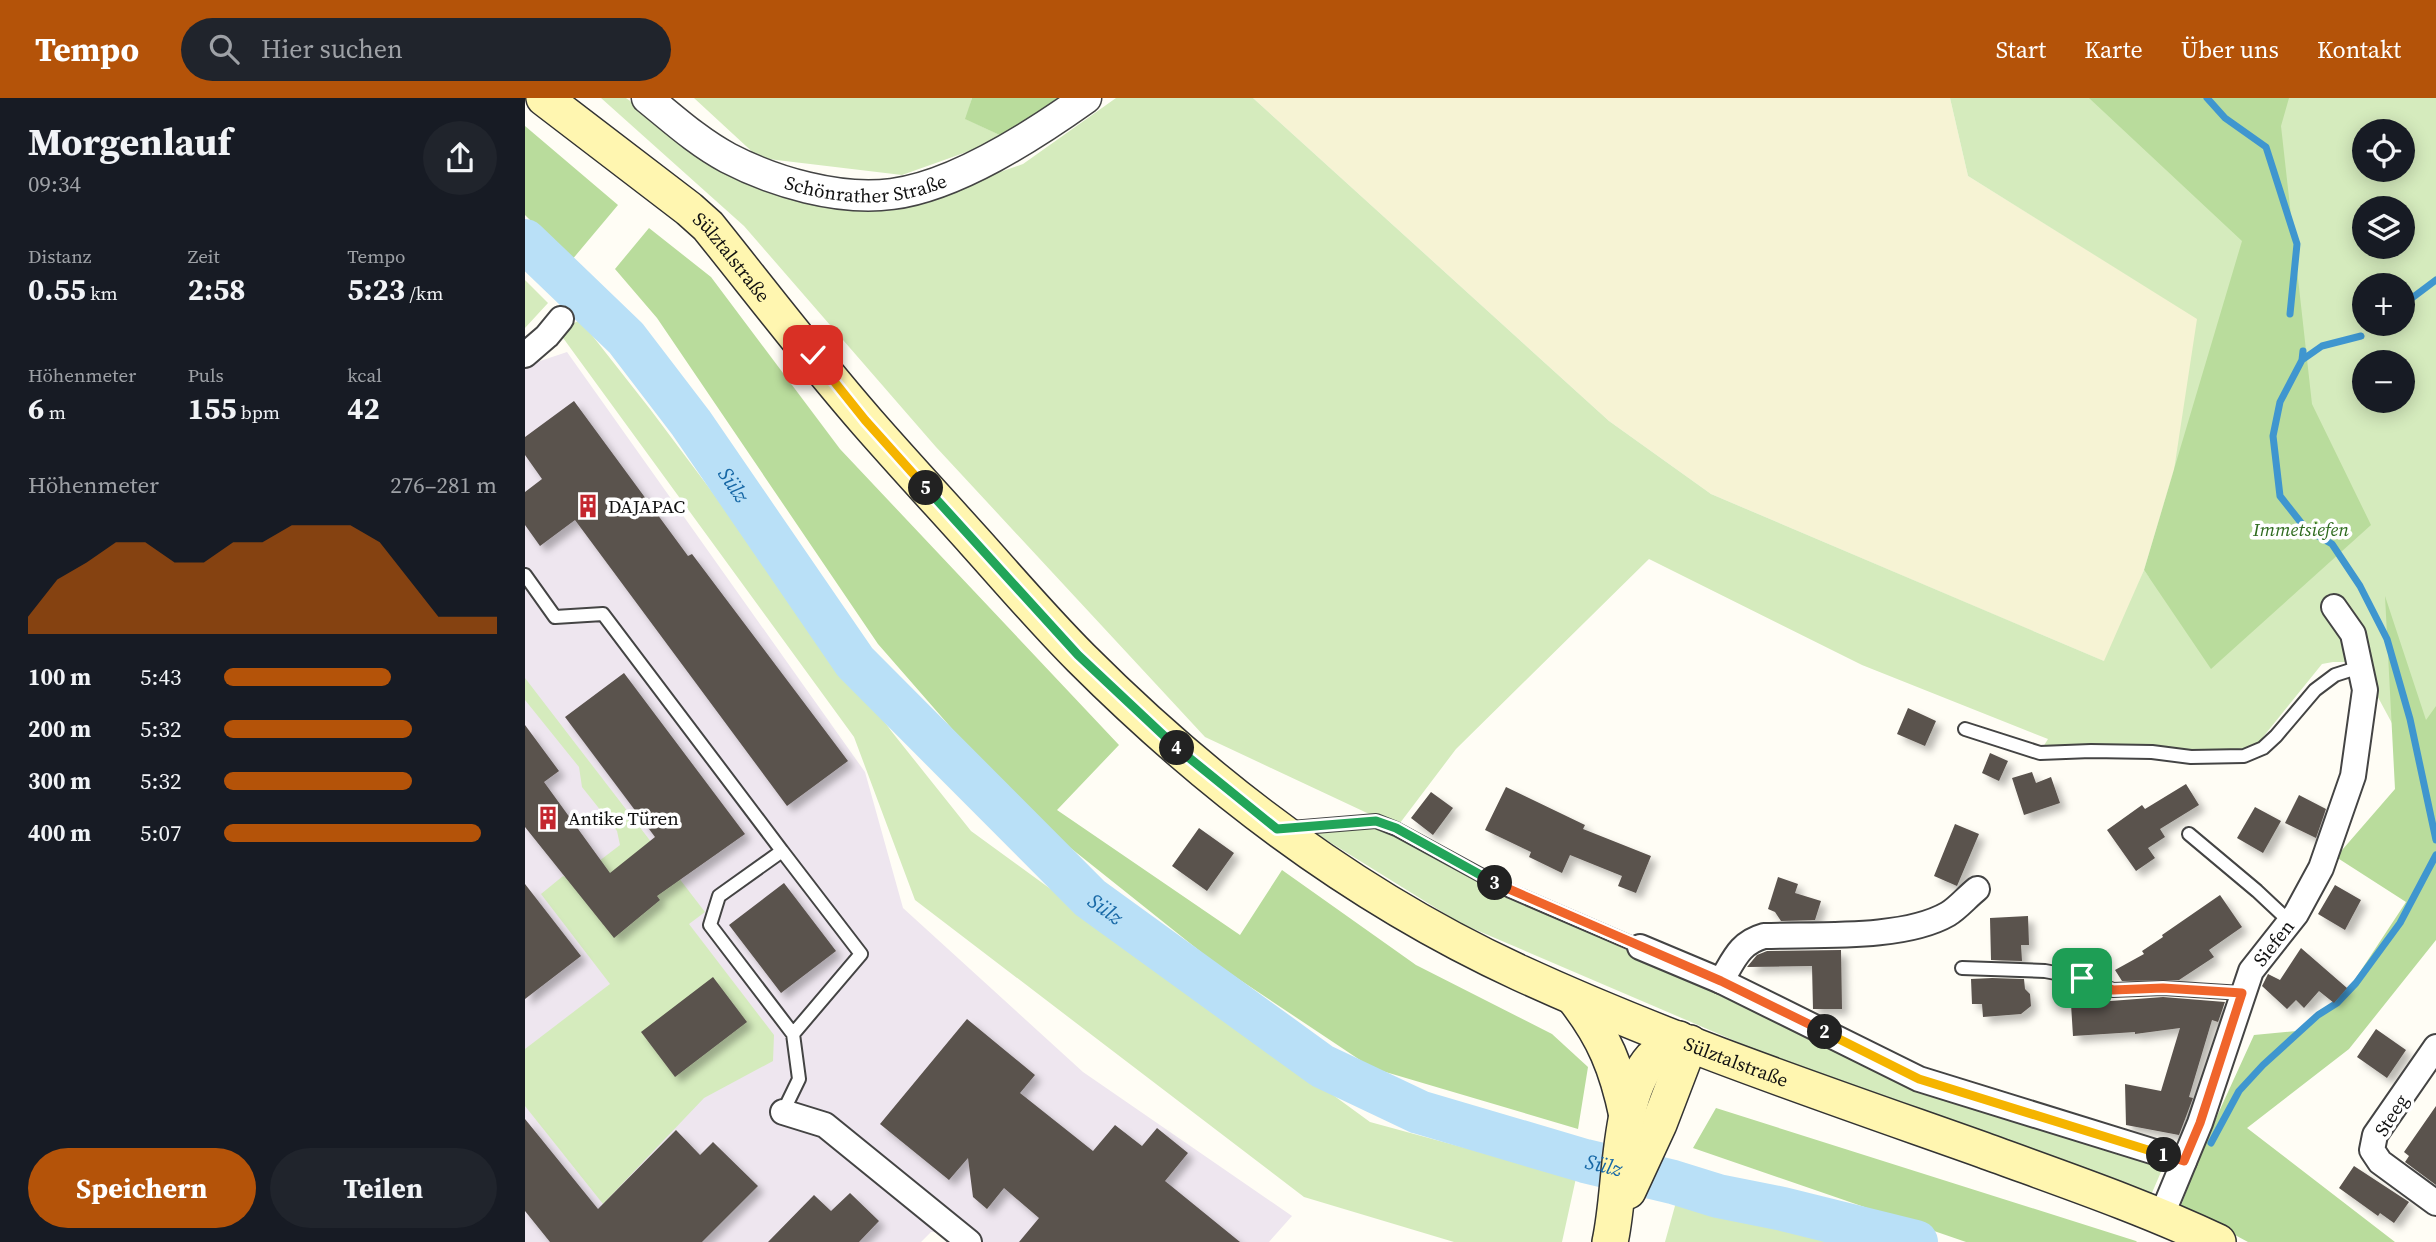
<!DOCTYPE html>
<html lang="de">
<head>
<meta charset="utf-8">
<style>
  :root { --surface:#171b24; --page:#20242c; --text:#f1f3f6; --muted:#9ea1a6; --accent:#b45309 }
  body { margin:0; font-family:"Source Serif 4",serif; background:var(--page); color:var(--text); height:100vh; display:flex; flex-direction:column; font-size:26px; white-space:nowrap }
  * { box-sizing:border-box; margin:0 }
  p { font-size:23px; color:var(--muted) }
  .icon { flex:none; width:38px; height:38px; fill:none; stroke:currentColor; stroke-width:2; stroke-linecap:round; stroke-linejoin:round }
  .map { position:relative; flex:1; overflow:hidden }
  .drawer { display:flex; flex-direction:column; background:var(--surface); width:525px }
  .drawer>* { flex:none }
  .controls { position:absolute; left:1827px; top:21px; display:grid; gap:14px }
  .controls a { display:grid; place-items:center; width:63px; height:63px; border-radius:50%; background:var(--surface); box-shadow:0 4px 18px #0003; font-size:35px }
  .pin { position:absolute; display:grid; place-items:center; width:60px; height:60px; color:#fff; margin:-30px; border-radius:14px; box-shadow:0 4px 10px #0006 }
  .km { position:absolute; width:35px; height:35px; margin:-18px; border-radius:50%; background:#222; color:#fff; font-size:19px; line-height:35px; text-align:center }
  .round { display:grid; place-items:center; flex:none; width:74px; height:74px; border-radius:37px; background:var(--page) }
  .head { display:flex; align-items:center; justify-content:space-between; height:119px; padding:0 28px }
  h1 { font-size:38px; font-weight:700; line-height:52px }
  .figures { display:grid; grid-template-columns:repeat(3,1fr); gap:10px; height:119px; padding:7px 28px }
  .figures div { display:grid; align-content:center }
  .figures b { font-size:30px; font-weight:700 }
  .figures small { font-size:19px; font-weight:400 }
  .figures p { font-size:19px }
  .chart { height:196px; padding:14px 28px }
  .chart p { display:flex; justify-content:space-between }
  .chart svg { width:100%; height:126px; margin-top:7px; fill:var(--accent); opacity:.7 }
  .button { display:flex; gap:14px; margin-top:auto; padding:14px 28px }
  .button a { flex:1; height:80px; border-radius:42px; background:var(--accent); color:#fff; font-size:28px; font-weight:700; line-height:80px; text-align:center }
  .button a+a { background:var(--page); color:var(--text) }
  ul { padding:0 28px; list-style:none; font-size:23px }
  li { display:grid; grid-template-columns:112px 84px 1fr; align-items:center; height:52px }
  li i { height:18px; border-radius:9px; background:var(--accent) }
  header { display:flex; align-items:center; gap:42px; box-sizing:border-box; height:98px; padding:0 35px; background:var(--accent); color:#fff }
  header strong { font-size:33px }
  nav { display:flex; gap:38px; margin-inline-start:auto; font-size:24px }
  .search { width:490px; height:63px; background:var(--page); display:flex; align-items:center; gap:18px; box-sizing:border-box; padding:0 24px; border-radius:38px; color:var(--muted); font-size:26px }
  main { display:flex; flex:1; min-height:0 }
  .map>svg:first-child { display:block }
  .industrial { fill:#eee6ef }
  .farmland { fill:#f6f3d4 }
  .green { fill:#d5ebbd; fill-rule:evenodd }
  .forest { fill:#b9dc9c }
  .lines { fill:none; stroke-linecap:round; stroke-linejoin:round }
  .stream { stroke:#3f96cf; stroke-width:7 }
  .river { stroke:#b9e0f7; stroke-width:44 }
  .building { fill:#5a524d; filter:url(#shadow) }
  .service-casing { stroke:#444; stroke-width:16 }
  .minor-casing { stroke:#444; stroke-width:28 }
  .tertiary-casing { stroke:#444; stroke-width:33 }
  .secondary-casing { stroke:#333; stroke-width:38 }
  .service { stroke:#fff; stroke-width:12 }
  .minor { stroke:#fff; stroke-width:24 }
  .tertiary { stroke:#fff; stroke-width:30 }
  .secondary { stroke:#fff6b0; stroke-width:35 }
  .split-1-casing { stroke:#fff; stroke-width:14 }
  .split-2-casing { stroke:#fff; stroke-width:14 }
  .split-3-casing { stroke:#fff; stroke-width:14 }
  .split-4-casing { stroke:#fff; stroke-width:14 }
  .split-5-casing { stroke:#fff; stroke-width:14 }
  .split-6-casing { stroke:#fff; stroke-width:14 }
  .split-1 { stroke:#f0652b; stroke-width:9 }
  .split-2 { stroke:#f5b400; stroke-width:9 }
  .split-3 { stroke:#f0652b; stroke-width:9 }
  .split-4 { stroke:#22a559; stroke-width:9 }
  .split-5 { stroke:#22a559; stroke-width:9 }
  .split-6 { stroke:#f5b400; stroke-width:9 }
  .labels { text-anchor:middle; stroke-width:7; stroke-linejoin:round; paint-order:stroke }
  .street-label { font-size:19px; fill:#111; stroke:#fff }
  .poi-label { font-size:19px; fill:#111; stroke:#fff; text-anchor:start }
  .park-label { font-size:19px; font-style:italic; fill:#2f6b1f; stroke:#fff }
  .water-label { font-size:21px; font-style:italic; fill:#1768a6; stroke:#fff }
</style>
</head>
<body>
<header>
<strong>Tempo</strong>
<div class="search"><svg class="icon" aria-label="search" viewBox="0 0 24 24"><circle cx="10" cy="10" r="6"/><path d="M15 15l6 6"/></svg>Hier suchen</div>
<nav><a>Start</a><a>Karte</a><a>Über uns</a><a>Kontakt</a></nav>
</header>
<main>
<section class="drawer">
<div class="head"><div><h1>Morgenlauf</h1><p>09:34</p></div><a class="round"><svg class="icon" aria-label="share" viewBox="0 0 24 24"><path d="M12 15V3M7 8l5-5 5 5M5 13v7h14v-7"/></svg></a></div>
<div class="figures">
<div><p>Distanz</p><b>0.55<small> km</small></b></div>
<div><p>Zeit</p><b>2:58</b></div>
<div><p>Tempo</p><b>5:23<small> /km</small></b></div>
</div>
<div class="figures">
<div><p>Höhenmeter</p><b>6<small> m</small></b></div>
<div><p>Puls</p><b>155<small> bpm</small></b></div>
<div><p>kcal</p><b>42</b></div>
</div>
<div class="chart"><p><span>Höhenmeter</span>276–281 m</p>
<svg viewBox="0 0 160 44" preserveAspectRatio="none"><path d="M0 44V38L10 25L20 19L30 12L40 12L50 19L60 19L70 12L80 12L90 6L100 6L110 6L120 12L130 25L140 38L150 38L160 38V44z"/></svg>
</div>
<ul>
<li><b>100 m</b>5:43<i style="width:61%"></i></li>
<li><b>200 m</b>5:32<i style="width:69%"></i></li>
<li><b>300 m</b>5:32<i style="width:69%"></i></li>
<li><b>400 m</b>5:07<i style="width:94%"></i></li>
</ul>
<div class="button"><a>Speichern</a><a>Teilen</a></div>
</section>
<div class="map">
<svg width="1911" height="1144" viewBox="0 0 1911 1144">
  <defs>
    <filter id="shadow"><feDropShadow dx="6" dy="6" stdDeviation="3.5" flood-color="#0004"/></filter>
  </defs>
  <rect width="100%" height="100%" fill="#fffdf5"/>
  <path class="industrial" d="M42,254l298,420 38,136 180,164 209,144 -23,26h-289l-12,-9 -37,-1 -10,10h-396v-876z"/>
  <path class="farmland" d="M728,0h697l18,78 248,154 -72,240 -38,92 -395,-168 -102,-73z"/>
  <path class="green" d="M76,0h25l118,85 147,27 132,-46 93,-66h137l356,323 102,73 393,167 40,-91 5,7 16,-48 32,-210 -229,-143 -18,-78h486v707l-77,-143h-26l-11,2 -67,83 -80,9 -94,-4 -38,-5 5,-8 -186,-74 -213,-106 -193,190 -59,78 -192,-90 -269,-290 -192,-221zM1839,33h39v39h-39zM1839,110h39v39h-39zM1839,187h39v39h-39zM1839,264h39v39h-39z
    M169,0h278l-6,21 40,19 -104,37 -143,-17z
    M0,182l23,23 -23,25z
    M55,222l70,89 242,323 79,99 399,291 206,56 -14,64h-108l-150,-45 -389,-297 -61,-163 -296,-406z
    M0,580l180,234 -16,12 85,111 -1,26 -69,37 -101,106 -78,-98v-57l85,-65 -69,-90 22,-18 10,5 47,-36 -3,-14 -35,-44 -3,-20 -54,-67z
    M849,726l267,133 267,126 259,75 -16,37 -348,-125 -343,-147 -145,-90z
    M1153,1097l158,47h-171z"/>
  <path class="forest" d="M447,0h89l-55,40 -41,-19z
    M1564,0h200l-8,28 31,278 59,121 -160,144 -67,-99 98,-329z
    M0,28l93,79 -47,56 -46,-46z
    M124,130l62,49 129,172 279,296 -62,65 183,125 42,-65 134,95 136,69 36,33 -10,62 -206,-61 -156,-104 -193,-154 -145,-166 -221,-326 -42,-49z
    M1860,498l41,124 10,-14v234l-87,109 -102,79 148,114h-147l-67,-36 21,-57 52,-114 43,-4 39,-28 14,-16 56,-85 -70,-45 59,-68z
    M1191,1010l420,133 1,1h-171l-273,-94z"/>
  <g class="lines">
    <path class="stream" d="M1682,0l18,20 41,29 31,97 -7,70
      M1883,203l28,-21
      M1778,253l-1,9 -22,42 -7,34 7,60 26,33 26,15 28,42 27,53 23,80 26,121
      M1777,262l20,-14 39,-10
      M1686,1045l28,-52 24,-26 55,-50 19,-12 19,-20 44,-60 36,-68"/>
    <path class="river" id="s1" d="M0,143l101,97 65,85 164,239 235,236 232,168 97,46 166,49 88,21 45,14 65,13 133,33"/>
  </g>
  <path class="building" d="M49,303l114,155 4,-2 156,207 -61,45 -212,-286 -35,26 -15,-21v-33l17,-13 -17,-24v-18z
    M99,575l121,161 -88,62 3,4 -46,38 -89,-111v-102l34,46 -15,11 66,91 45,-36 -90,-120z
    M1383,610l28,13 -11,25 -28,-12z
    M1465,655l18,8 -9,20 -17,-8z
    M1507,674l4,11 15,-6 9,26 -36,12 -12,-37z
    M1661,686l13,21 -39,24 5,8 -17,11 7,10 -19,13 -29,-41 35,-25 3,4z
    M981,689l79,38 -2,4 68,27 -15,37 -18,-7 4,-10 -52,-21 -8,18 -33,-16 2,-5 -46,-22z
    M906,694l22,16 -20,27 -22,-17z
    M1774,697l27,14 -10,29 -31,-15z
    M1730,709l26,14 -18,32 -26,-15z
    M1430,726l24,10 -22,52 -23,-10z
    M674,730l35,25 -27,38 -35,-25z
    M1253,779l20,7 -3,9 26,8 -6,19 -34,1 -6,-9 -7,-3z
    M259,785l52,68 -55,42 -52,-68z
    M0,786l56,72 -56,43z
    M1810,787l26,15 -16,30 -27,-16z
    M1695,797l22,32 -33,23 5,7 -35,23 -57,1 -7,-11 29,-16 -2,-3 21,-14 -1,-2z
    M1503,818l1,29h-8l1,16 -31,-1 -1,-42z
    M1776,850l46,40 -13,15 -15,-12 -15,17 -8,-8 -9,9 -25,-23 6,-12 12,6z
    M1316,852l1,59h-29l-1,-43 -65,1 10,-12 10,-4z
    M188,879l34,45 -72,55 -34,-45z
    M1467,880l32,1 1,10 5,5 1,12 -10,8 -38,3 -1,-13h-10l-1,-25z
    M1638,899l62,5 -7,20 -6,-2 -23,77 4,1 -14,37 -53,-10 -1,-41 36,7 19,-63 -45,6v-2l-62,4 -2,-32z
    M442,921l68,56 -15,18 73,58 22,-26 27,21 15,-18 31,25 -23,28 75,61h-221l20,-24 -35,-30 -17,21 -14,-12 -5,-39 -19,22 -69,-56z
    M1851,931l30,21 -19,28 -30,-21z
    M1911,1008v79l-31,-23 4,-6 -5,-4z
    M0,1021l73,90 78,-79 24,25 13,-13 45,44 -56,56h-152l-25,-31z
    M1829,1068l55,36 -15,21 -14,-10 -2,3 -39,-28z
    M325,1095l29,28 -20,21h-91l46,-47 17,16z"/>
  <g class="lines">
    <g class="service-casing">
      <path id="service" d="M0,477l30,42 48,-3 179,237
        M1440,631l75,24 51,-2 61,1 39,5 53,-1 19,-8 13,-12 39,-46 20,-15 25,-8
        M766,730l85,-7 20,8 114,62 130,56
        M1664,736l68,57 33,31
        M1437,870l83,3 37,7 31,12 50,-2 79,5
        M258,1014l16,-33 -6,-45 68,-80 -79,-103 -63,45 -9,29 83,109"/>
    </g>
    <g class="minor-casing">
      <g id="minor">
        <path d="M0,257l22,-19 14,-17"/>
        <path d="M1115,849l81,34 198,98 265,82"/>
        <path d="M1196,883c13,-21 18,-38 43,-45 52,-2 139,4 184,-22 10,-6 19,-17 29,-25"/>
        <path d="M1911,949l-61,88 -3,15 8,12 56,41"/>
        <path d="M258,1014l42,13 144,117"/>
        <path id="s2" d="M1636,1119l39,-94 51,-152 45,-57 25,-46 32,-92 12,-86 -12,-56 -19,-27"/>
      </g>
    </g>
    <g class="tertiary-casing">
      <g id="tertiary">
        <path id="s3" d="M122,0c26,21 51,44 81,60 46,24 111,43 164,36 64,-8 142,-59 194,-96"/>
      </g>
    </g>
    <g class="secondary-casing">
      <g id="secondary">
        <path id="s4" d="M19,0l145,111 19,17c53,66 104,133 159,196 35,40 71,79 107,119 35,39 70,80 107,117 128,128 274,239 439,315 150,69 308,122 463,177 79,29 159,56 235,92"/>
        <path d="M1049,900c30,38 43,70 53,118"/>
        <path d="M1103,1093l31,-67 31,-81"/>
        <path d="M1085,1144c12,-53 6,-144 42,-184 8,-8 17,-14 27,-19"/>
      </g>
    </g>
    <use href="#service" class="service"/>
    <use href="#minor" class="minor"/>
    <use href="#tertiary" class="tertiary"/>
    <use href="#secondary" class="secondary"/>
  </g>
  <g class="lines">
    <g class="split-1-casing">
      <path id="split-1" d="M1557,880l31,12 50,-2 79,5 -42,130 -16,38 -20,-6"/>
    </g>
    <g class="split-2-casing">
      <path id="split-2" d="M1300,934l94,47 245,76"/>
    </g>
    <g class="split-3-casing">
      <path id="split-3" d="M970,785l226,98 104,51"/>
    </g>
    <g class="split-4-casing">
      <path id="split-4" d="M652,650l100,81 99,-8 20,7 99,55"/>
    </g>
    <g class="split-5-casing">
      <path id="split-5" d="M401,390l152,167 99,93"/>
    </g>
    <g class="split-6-casing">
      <path id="split-6" d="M288,257l52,65 61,68"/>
    </g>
    <use href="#split-1" class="split-1"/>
    <use href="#split-2" class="split-2"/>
    <use href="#split-3" class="split-3"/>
    <use href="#split-4" class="split-4"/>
    <use href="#split-5" class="split-5"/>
    <use href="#split-6" class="split-6"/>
  </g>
  <defs>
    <g id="building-bare" transform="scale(1.89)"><path d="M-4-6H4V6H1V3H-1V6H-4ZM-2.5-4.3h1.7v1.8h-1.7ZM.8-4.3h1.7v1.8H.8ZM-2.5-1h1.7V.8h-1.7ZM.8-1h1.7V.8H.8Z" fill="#c4262e" stroke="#fff" stroke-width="2.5" paint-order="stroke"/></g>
  </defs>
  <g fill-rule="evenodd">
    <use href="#building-bare" x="63" y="408"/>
    <use href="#building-bare" x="23" y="720"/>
  </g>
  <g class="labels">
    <g class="street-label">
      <text dy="7" stroke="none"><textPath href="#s3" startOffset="245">Schönrather Straße</textPath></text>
      <text dy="7" stroke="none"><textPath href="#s4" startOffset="247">Sülztalstraße</textPath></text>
      <text dy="7" stroke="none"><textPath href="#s2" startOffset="298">Siefen</textPath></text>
      <text dy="7" stroke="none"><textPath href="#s4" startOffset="1556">Sülztalstraße</textPath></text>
      <text transform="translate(1866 1017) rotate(-58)" y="7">Steeg</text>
    </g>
    <g class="poi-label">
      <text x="83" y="415">DAJAPAC</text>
      <text x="43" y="727">Antike Türen</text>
    </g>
    <g class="park-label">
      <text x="1776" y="438">Immetsiefen</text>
    </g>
    <g class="water-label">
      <text dy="7" stroke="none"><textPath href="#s1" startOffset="322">Sülz</textPath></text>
      <text dy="7" stroke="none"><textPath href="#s1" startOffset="889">Sülz</textPath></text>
      <text dy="7" stroke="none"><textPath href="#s1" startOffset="1456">Sülz</textPath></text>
    </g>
  </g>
</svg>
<div class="controls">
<a><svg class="icon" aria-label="locate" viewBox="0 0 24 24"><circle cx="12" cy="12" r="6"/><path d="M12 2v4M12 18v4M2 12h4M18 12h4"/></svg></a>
<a><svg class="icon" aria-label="layers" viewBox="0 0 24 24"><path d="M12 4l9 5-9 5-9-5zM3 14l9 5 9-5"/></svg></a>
<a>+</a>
<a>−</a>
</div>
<div class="pin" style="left:1557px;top:880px;background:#1e9e55"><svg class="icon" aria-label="arrive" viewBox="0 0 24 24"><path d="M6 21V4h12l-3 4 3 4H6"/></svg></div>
<div class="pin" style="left:288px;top:257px;background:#d93025"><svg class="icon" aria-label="check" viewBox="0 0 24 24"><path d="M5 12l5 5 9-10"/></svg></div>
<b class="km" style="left:1639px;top:1057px">1</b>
<b class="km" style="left:1300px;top:934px">2</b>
<b class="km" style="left:970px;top:785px">3</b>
<b class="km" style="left:652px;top:650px">4</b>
<b class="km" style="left:401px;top:390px">5</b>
</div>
</main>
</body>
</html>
